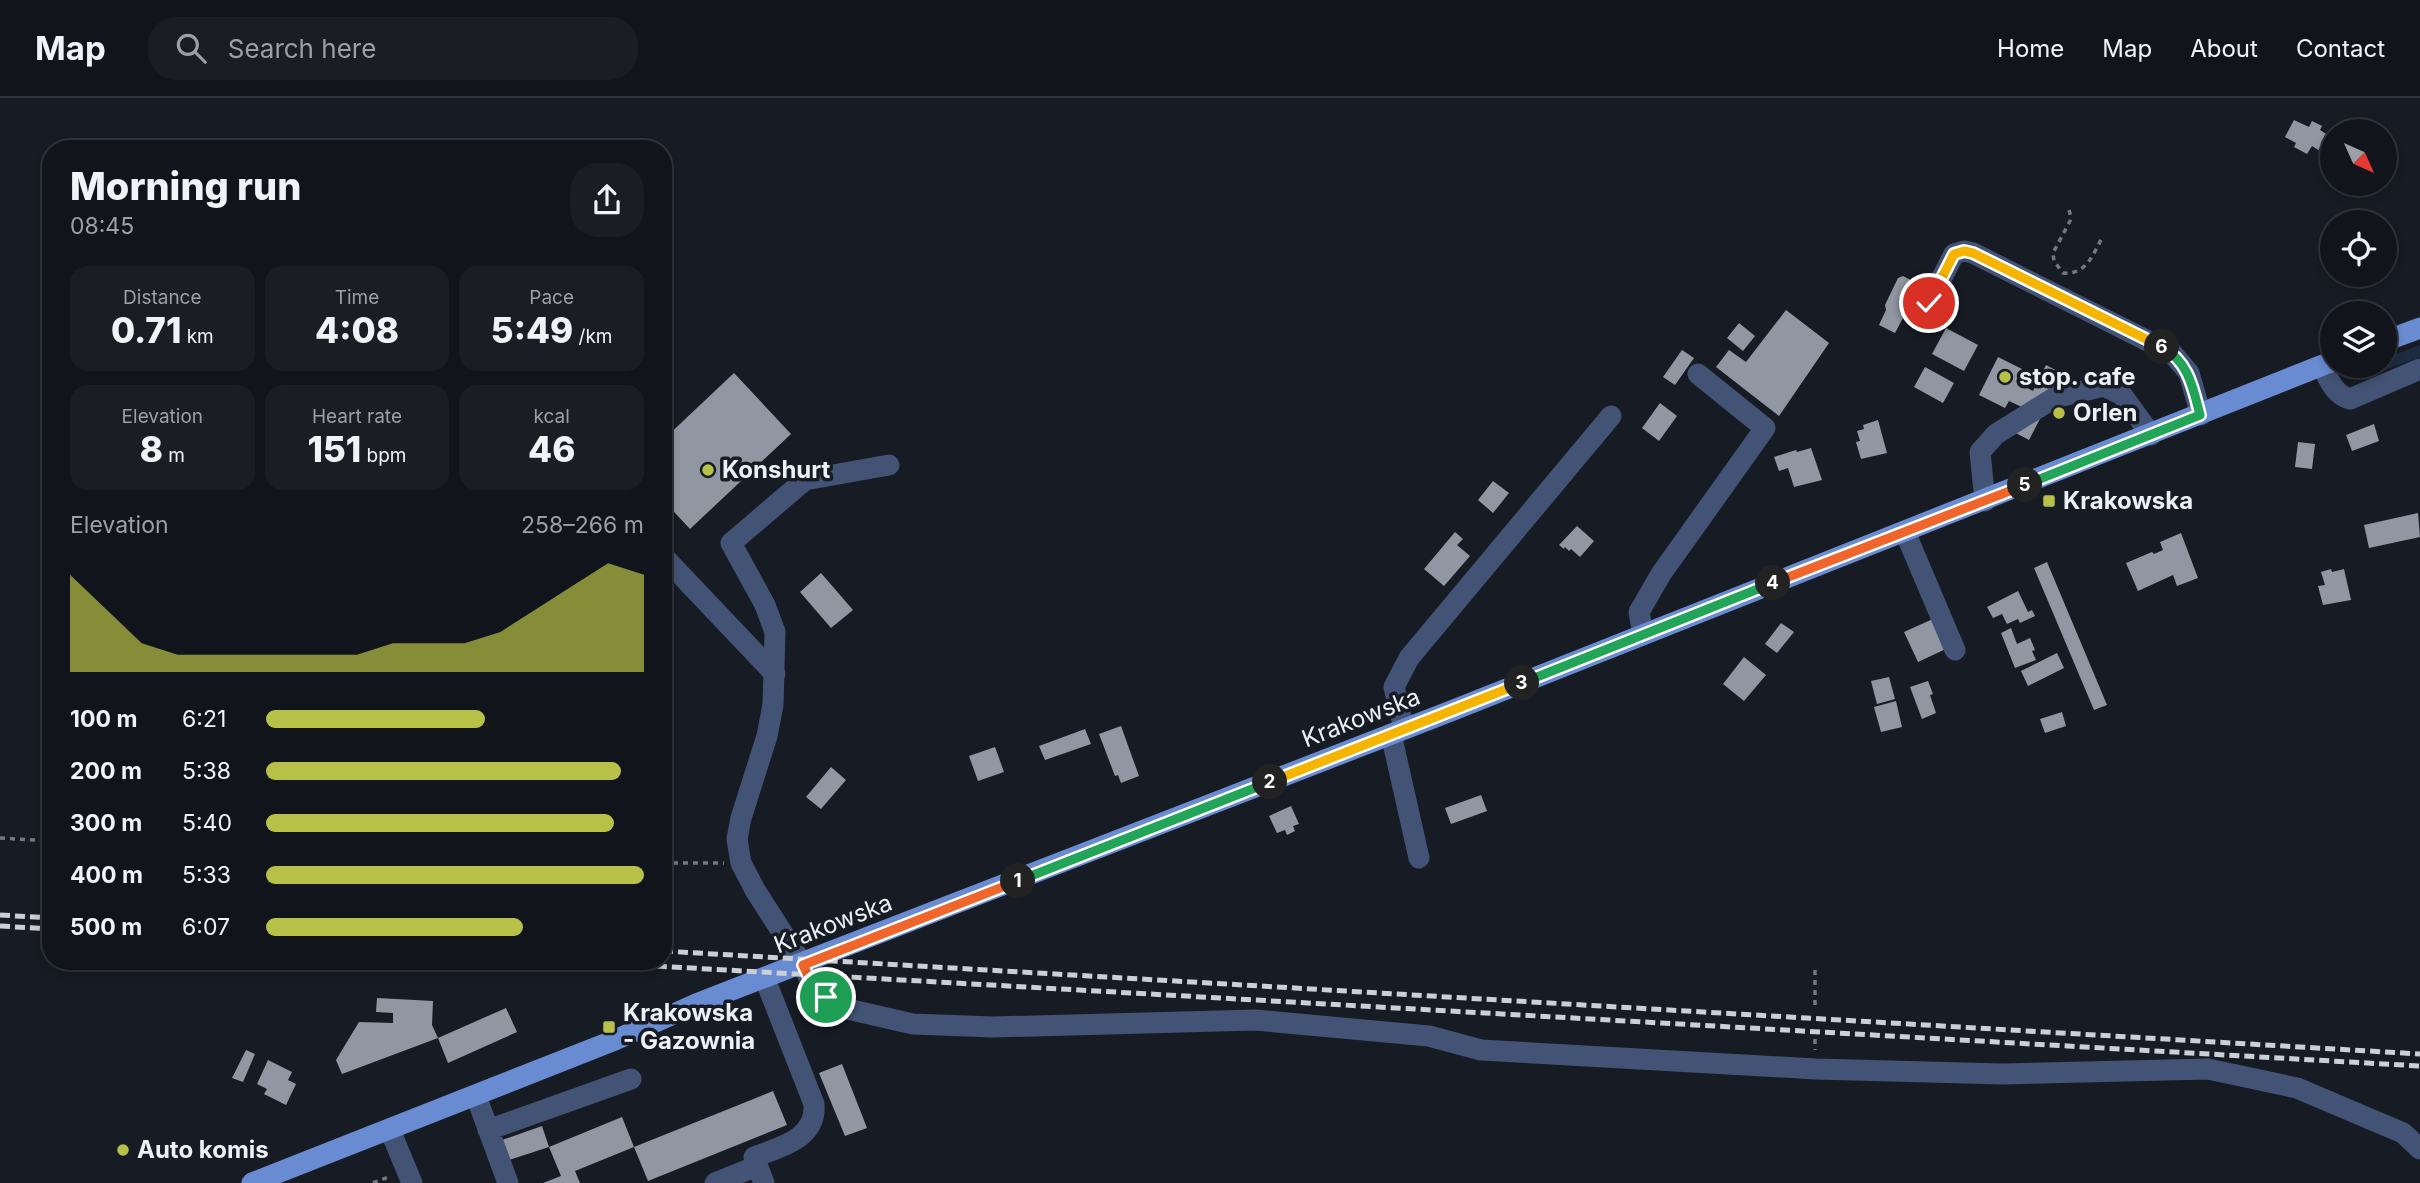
<!DOCTYPE html>
<html lang="en">
<head>
<meta charset="utf-8">
<style>
  :root { --surface:#11151b; --page:#1a1e24; --text:#f1f3f6; --muted:#9c9fa3; --line:#30343a; --accent:#b7c147 }
  body { margin:0; font-family:Inter,sans-serif; background:var(--page); color:var(--text); height:100vh; display:flex; flex-direction:column; font-size:26px; white-space:nowrap }
  * { box-sizing:border-box; margin:0 }
  p { font-size:23px; color:var(--muted) }
  .icon { flex:none; width:38px; height:38px; fill:none; stroke:currentColor; stroke-width:2; stroke-linecap:round; stroke-linejoin:round }
  .map { position:relative; flex:1; overflow:hidden }
  .sheet { position:absolute; left:42px; top:42px; width:630px; height:830px; display:flex; flex-direction:column; background:var(--surface); border-radius:28px; box-shadow:0 4px 10px #0003,0 0 0 2px var(--line) }
  .sheet>* { flex:none }
  .needle { width:46px; rotate:135deg }
  .controls { position:absolute; left:2320px; top:21px; display:grid; gap:14px }
  .controls a { display:grid; place-items:center; width:77px; height:77px; border-radius:50%; background:var(--surface); box-shadow:0 4px 10px #0003,0 0 0 2px var(--line); font-size:35px }
  .pin { position:absolute; display:grid; place-items:center; width:60px; height:60px; color:#fff; margin:-30px; border:4px solid #fff; border-radius:50%; box-shadow:0 2px 7px #0007 }
  .km { position:absolute; width:35px; height:35px; margin:-18px; border-radius:50%; background:#222; color:#fff; font-size:19px; line-height:35px; text-align:center }
  .round { display:grid; place-items:center; flex:none; width:74px; height:74px; border-radius:28px; background:var(--page) }
  .overview { display:flex; align-items:center; justify-content:space-between; height:119px; padding:0 28px }
  h1 { font-size:38px; font-weight:800; line-height:52px }
  .stats { display:grid; grid-template-columns:repeat(3,1fr); gap:10px; height:119px; padding:7px 28px }
  .stats div { display:grid; align-content:center; border-radius:18px; background:var(--page); text-align:center }
  .stats b { font-size:35px; font-weight:800 }
  .stats small { font-size:19px; font-weight:400 }
  .stats p { font-size:19px }
  .chart { height:196px; padding:14px 28px }
  .chart p { display:flex; justify-content:space-between }
  .chart svg { width:100%; height:126px; margin-top:7px; fill:var(--accent); opacity:.7 }
  ul { padding:0 28px; list-style:none; font-size:23px }
  li { display:grid; grid-template-columns:112px 84px 1fr; align-items:center; height:52px }
  li i { height:18px; border-radius:9px; background:var(--accent) }
  header { display:flex; align-items:center; gap:42px; box-sizing:border-box; height:98px; padding:0 35px; background:var(--surface); border-bottom:2px solid var(--line) }
  header strong { font-size:33px }
  nav { display:flex; gap:38px; margin-inline-start:auto; font-size:24px }
  .search { width:490px; height:63px; background:var(--page); display:flex; align-items:center; gap:18px; box-sizing:border-box; padding:0 24px; border-radius:28px; color:var(--muted); font-size:26px }
  .map>svg:first-child { display:block }
  .green { fill:#1f2b43 }
  .building { fill:#9197a2 }
  .lines { fill:none; stroke-linecap:round; stroke-linejoin:round }
  .path { stroke:#74787f; stroke-width:3.5; stroke-dasharray:5 5; stroke-linecap:butt }
  .minor { stroke:#425375; stroke-width:21 }
  .major { stroke:#688bd1; stroke-width:21 }
  .rail { stroke:#cccfd5; stroke-width:5; stroke-dasharray:10 5; stroke-linecap:butt }
  .split-1-casing { stroke:#fff; stroke-width:14 }
  .split-2-casing { stroke:#fff; stroke-width:14 }
  .split-3-casing { stroke:#fff; stroke-width:14 }
  .split-4-casing { stroke:#fff; stroke-width:14 }
  .split-5-casing { stroke:#fff; stroke-width:14 }
  .split-6-casing { stroke:#fff; stroke-width:14 }
  .split-7-casing { stroke:#fff; stroke-width:14 }
  .split-1 { stroke:#f0652b; stroke-width:9 }
  .split-2 { stroke:#22a559; stroke-width:9 }
  .split-3 { stroke:#f5b400; stroke-width:9 }
  .split-4 { stroke:#22a559; stroke-width:9 }
  .split-5 { stroke:#f0652b; stroke-width:9 }
  .split-6 { stroke:#22a559; stroke-width:9 }
  .split-7 { stroke:#f5b400; stroke-width:9 }
  .poi-dot { fill:#b7c147; stroke:#171c24; stroke-width:2.5 }
  .labels { text-anchor:middle; stroke-width:7; stroke-linejoin:round; paint-order:stroke }
  .poi-label { font-size:24px; font-weight:bold; fill:#edf0f6; stroke:#171c24; text-anchor:start }
  .street-label { font-size:24px; fill:#edf0f6; stroke:#171c24 }
</style>
</head>
<body>
<header>
<strong>Map</strong>
<div class="search"><svg class="icon" aria-label="search" viewBox="0 0 24 24"><circle cx="10" cy="10" r="6"/><path d="M15 15l6 6"/></svg>Search here</div>
<nav><a>Home</a><a>Map</a><a>About</a><a>Contact</a></nav>
</header>
<div class="map">
<svg width="2420" height="1085" viewBox="0 0 2420 1085">
  <rect width="100%" height="100%" fill="#171c24"/>
  <path class="green" d="M2420,247v12l-61,22 -3,-2v-3l9,-8h20v-8z"/>
  <path class="building" d="M2294,22l15,7 3,-6 10,5 -2,4 8,5 -8,16 -8,-5 -5,8 -13,-7 2,-4 -11,-6z
    M1903,178l17,9 2,5 -14,27 -5,1 -8,15 -16,-8 7,-15 -1,-5 13,-27z
    M1786,212l43,33 -50,73 -63,-49 13,-17 17,12z
    M1739,225l16,13 -12,15 -16,-13z
    M1946,230l32,17 -14,26 -32,-17z
    M1682,252l12,8 -19,27 -12,-8z
    M1998,259l26,13 -6,13 15,8 13,-26 17,9 -34,66 -17,-9 12,-23 -15,-7 -4,7 -26,-13z
    M1925,269l29,16 -11,20 -29,-16z
    M734,275l57,61 -101,95 -27,-29v-60z
    M1660,305l17,13 -18,25 -17,-13z
    M1878,322l9,33 -26,6 -5,-17 4,-1 -3,-10 7,-2 -1,-4z
    M2374,326l5,17 -27,10 -6,-16z
    M2298,344l17,2 -3,25 -17,-2z
    M1811,350l11,32 -28,7 -6,-19 -9,3 -5,-14 22,-7 1,2z
    M1493,383l16,12 -16,20 -15,-13z
    M2418,415l2,24 -51,11 -5,-23z
    M1577,428l17,15 -14,16 -9,-8 -2,2 -4,-4 -1,2 -5,-4z
    M1455,434l8,7 -6,6 13,11 -26,30 -20,-17z
    M2181,435l17,45 -21,8 -4,-11 -35,16 -12,-28 26,-11 2,2 9,-4 -3,-8z
    M2047,464l60,143 -13,5 -60,-142z
    M2331,471l1,3 12,-3 7,31 -28,5 -5,-19 7,-1 -4,-13z
    M821,475l32,37 -22,18 -31,-36z
    M2018,493l10,21 4,-2 3,6 -15,7 -2,-4 -11,5 -5,-10 -9,4 -6,-11z
    M1935,520l13,30 -30,14 -14,-30z
    M1781,525l13,9 -17,21 -12,-9z
    M2011,530l6,16 13,-6 5,12 -3,1 4,9 -21,8 -14,-35z
    M2057,555l7,15 -36,18 -7,-15z
    M1744,559l22,18 -22,26 -21,-17z
    M1889,579l6,22 -18,5 -6,-23z
    M1928,583l5,13 -3,1 6,18 -14,6 -12,-32z
    M1896,603l6,26 -21,5 -7,-25z
    M2062,614l4,14 -21,7 -5,-14z
    M1121,628l18,50 -18,7 -3,-8 -3,1 -16,-42z
    M1085,631l6,15 -46,16 -6,-14z
    M995,649l9,25 -26,9 -9,-25z
    M831,669l15,13 -25,29 -15,-12z
    M1481,697l6,16 -36,13 -6,-16z
    M1291,708l8,18 -6,2 2,5 -8,4 -2,-5 -8,3 -8,-17z
    M377,900l56,3 -1,24 6,13 -96,36 -6,-14 23,-38 34,1v-10l-17,-1z
    M506,910l11,24 -69,31 -10,-25z
    M246,952l9,4 -12,28 -11,-4z
    M268,962l24,12 -4,8 8,4 -10,21 -22,-11 3,-5 -10,-5z
    M842,966l25,64 -22,8 -26,-63z
    M773,993l14,34 -139,56 -14,-34z
    M622,1019l12,30 -59,24 5,12h-37l18,-7 -12,-29z
    M542,1028l7,21 -40,13 -7,-20z"/>
  <g class="lines">
    <path class="path" d="M2069,112l2,7 -1,4 -17,32 1,8 9,12c24,2 30,-19 40,-37
      M0,740l51,3
      M663,765h61
      M1815,872v37
      M1815,941v11
      M373,1085l18,-7"/>
    <path class="minor" d="M1929,205l25,-49 10,-3 9,2 199,100 17,20 12,42
      M2322,268c7,13 12,29 28,33l70,-30
      M889,367l-84,15 -74,63 34,62 10,27 -2,73 -6,31 -26,82 -4,21 4,24 14,27 48,75 10,21 13,11 17,11 70,16 80,3 262,-7 174,16 52,14 335,19 186,5 206,-5 89,19 106,45 17,16
      M1985,403l-5,-49 16,-18 58,-36 50,-12 18,9 29,40
      M1905,434l50,118
      M663,458l112,118
      M1643,536l-4,-22 22,-38 104,-146 -67,-54
      M1404,631l-10,-42 15,-29 202,-242
      M1391,636l28,124
      M476,998l32,87
      M390,1032l22,53
      M488,1032l143,-51
      M715,1085l42,-17
      M764,1085l-10,-26c26,-10 63,-18 60,-53l-49,-125"/>
    <path class="major" d="M2385,243l35,-13
      M252,1085l363,-143 81,-36 755,-293 882,-350"/>
    <path class="rail" d="M0,817l51,3
      M0,828l51,3
      M663,853l1757,103
      M567,863l1853,105"/>
  </g>
  <g class="lines">
    <g class="split-1-casing">
      <path id="split-1" d="M826,899l-13,-11 -10,-21 215,-84"/>
    </g>
    <g class="split-2-casing">
      <path id="split-2" d="M1018,783l252,-99"/>
    </g>
    <g class="split-3-casing">
      <path id="split-3" d="M1270,684l252,-99"/>
    </g>
    <g class="split-4-casing">
      <path id="split-4" d="M1522,585l251,-100"/>
    </g>
    <g class="split-5-casing">
      <path id="split-5" d="M1773,485l252,-98"/>
    </g>
    <g class="split-6-casing">
      <path id="split-6" d="M2025,387l175,-70c-7,-27 -11,-53 -38,-68"/>
    </g>
    <g class="split-7-casing">
      <path id="split-7" d="M1929,205l25,-49 10,-3 9,2 189,94"/>
    </g>
    <use href="#split-1" class="split-1"/>
    <use href="#split-2" class="split-2"/>
    <use href="#split-3" class="split-3"/>
    <use href="#split-4" class="split-4"/>
    <use href="#split-5" class="split-5"/>
    <use href="#split-6" class="split-6"/>
    <use href="#split-7" class="split-7"/>
  </g>
  <g class="poi-dot">
    <circle cx="2005" cy="279" r="7"/>
    <circle cx="2059" cy="315" r="7"/>
    <circle cx="708" cy="372" r="7"/>
    <rect x="2042" y="396" width="14" height="14" rx="3.5"/>
    <rect x="602" y="922" width="14" height="14" rx="3.5"/>
    <circle cx="123" cy="1052" r="7"/>
  </g>
  <g class="labels">
    <g class="poi-label">
      <text x="2019" y="287">stop. cafe</text>
      <text x="2073" y="323">Orlen</text>
      <text x="722" y="380">Konshurt</text>
      <text x="2063" y="411">Krakowska</text>
      <text x="623" y="923">Krakowska<tspan x="623" dy="28">- Gazownia</tspan></text>
      <text x="137" y="1060">Auto komis</text>
    </g>
    <g class="street-label">
      <text transform="translate(1361 620) rotate(-21)" y="8">Krakowska</text>
      <text transform="translate(833 826) rotate(-21)" y="8">Krakowska</text>
    </g>
  </g>
</svg>
<div class="controls">
<a><svg class="needle" viewBox="-14 -14 28 28"><path d="M0-13l5 13h-10z" fill="#e53935"/><path d="M0 13l5-13h-10z" fill="#9c9fa3"/></svg></a>
<a><svg class="icon" aria-label="locate" viewBox="0 0 24 24"><circle cx="12" cy="12" r="6"/><path d="M12 2v4M12 18v4M2 12h4M18 12h4"/></svg></a>
<a><svg class="icon" aria-label="layers" viewBox="0 0 24 24"><path d="M12 4l9 5-9 5-9-5zM3 14l9 5 9-5"/></svg></a>
</div>
<div class="pin" style="left:826px;top:899px;background:#1e9e55"><svg class="icon" aria-label="arrive" viewBox="0 0 24 24"><path d="M6 21V4h12l-3 4 3 4H6"/></svg></div>
<div class="pin" style="left:1929px;top:205px;background:#d93025"><svg class="icon" aria-label="check" viewBox="0 0 24 24"><path d="M5 12l5 5 9-10"/></svg></div>
<b class="km" style="left:1018px;top:783px">1</b>
<b class="km" style="left:1270px;top:684px">2</b>
<b class="km" style="left:1522px;top:585px">3</b>
<b class="km" style="left:1773px;top:485px">4</b>
<b class="km" style="left:2025px;top:387px">5</b>
<b class="km" style="left:2162px;top:249px">6</b>
<section class="sheet">
<div class="overview"><div><h1>Morning run</h1><p>08:45</p></div><a class="round"><svg class="icon" aria-label="share" viewBox="0 0 24 24"><path d="M12 15V3M7 8l5-5 5 5M5 13v7h14v-7"/></svg></a></div>
<div class="stats">
<div><p>Distance</p><b>0.71<small> km</small></b></div>
<div><p>Time</p><b>4:08</b></div>
<div><p>Pace</p><b>5:49<small> /km</small></b></div>
</div>
<div class="stats">
<div><p>Elevation</p><b>8<small> m</small></b></div>
<div><p>Heart rate</p><b>151<small> bpm</small></b></div>
<div><p>kcal</p><b>46</b></div>
</div>
<div class="chart"><p><span>Elevation</span>258–266 m</p>
<svg viewBox="0 0 160 44" preserveAspectRatio="none"><path d="M0 44V10L10 22L20 34L30 38L40 38L50 38L60 38L70 38L80 38L90 34L100 34L110 34L120 30L130 22L140 14L150 6L160 10V44z"/></svg>
</div>
<ul>
<li><b>100 m</b>6:21<i style="width:58%"></i></li>
<li><b>200 m</b>5:38<i style="width:94%"></i></li>
<li><b>300 m</b>5:40<i style="width:92%"></i></li>
<li><b>400 m</b>5:33<i style="width:100%"></i></li>
<li><b>500 m</b>6:07<i style="width:68%"></i></li>
</ul>
</section>
</div>
</body>
</html>
